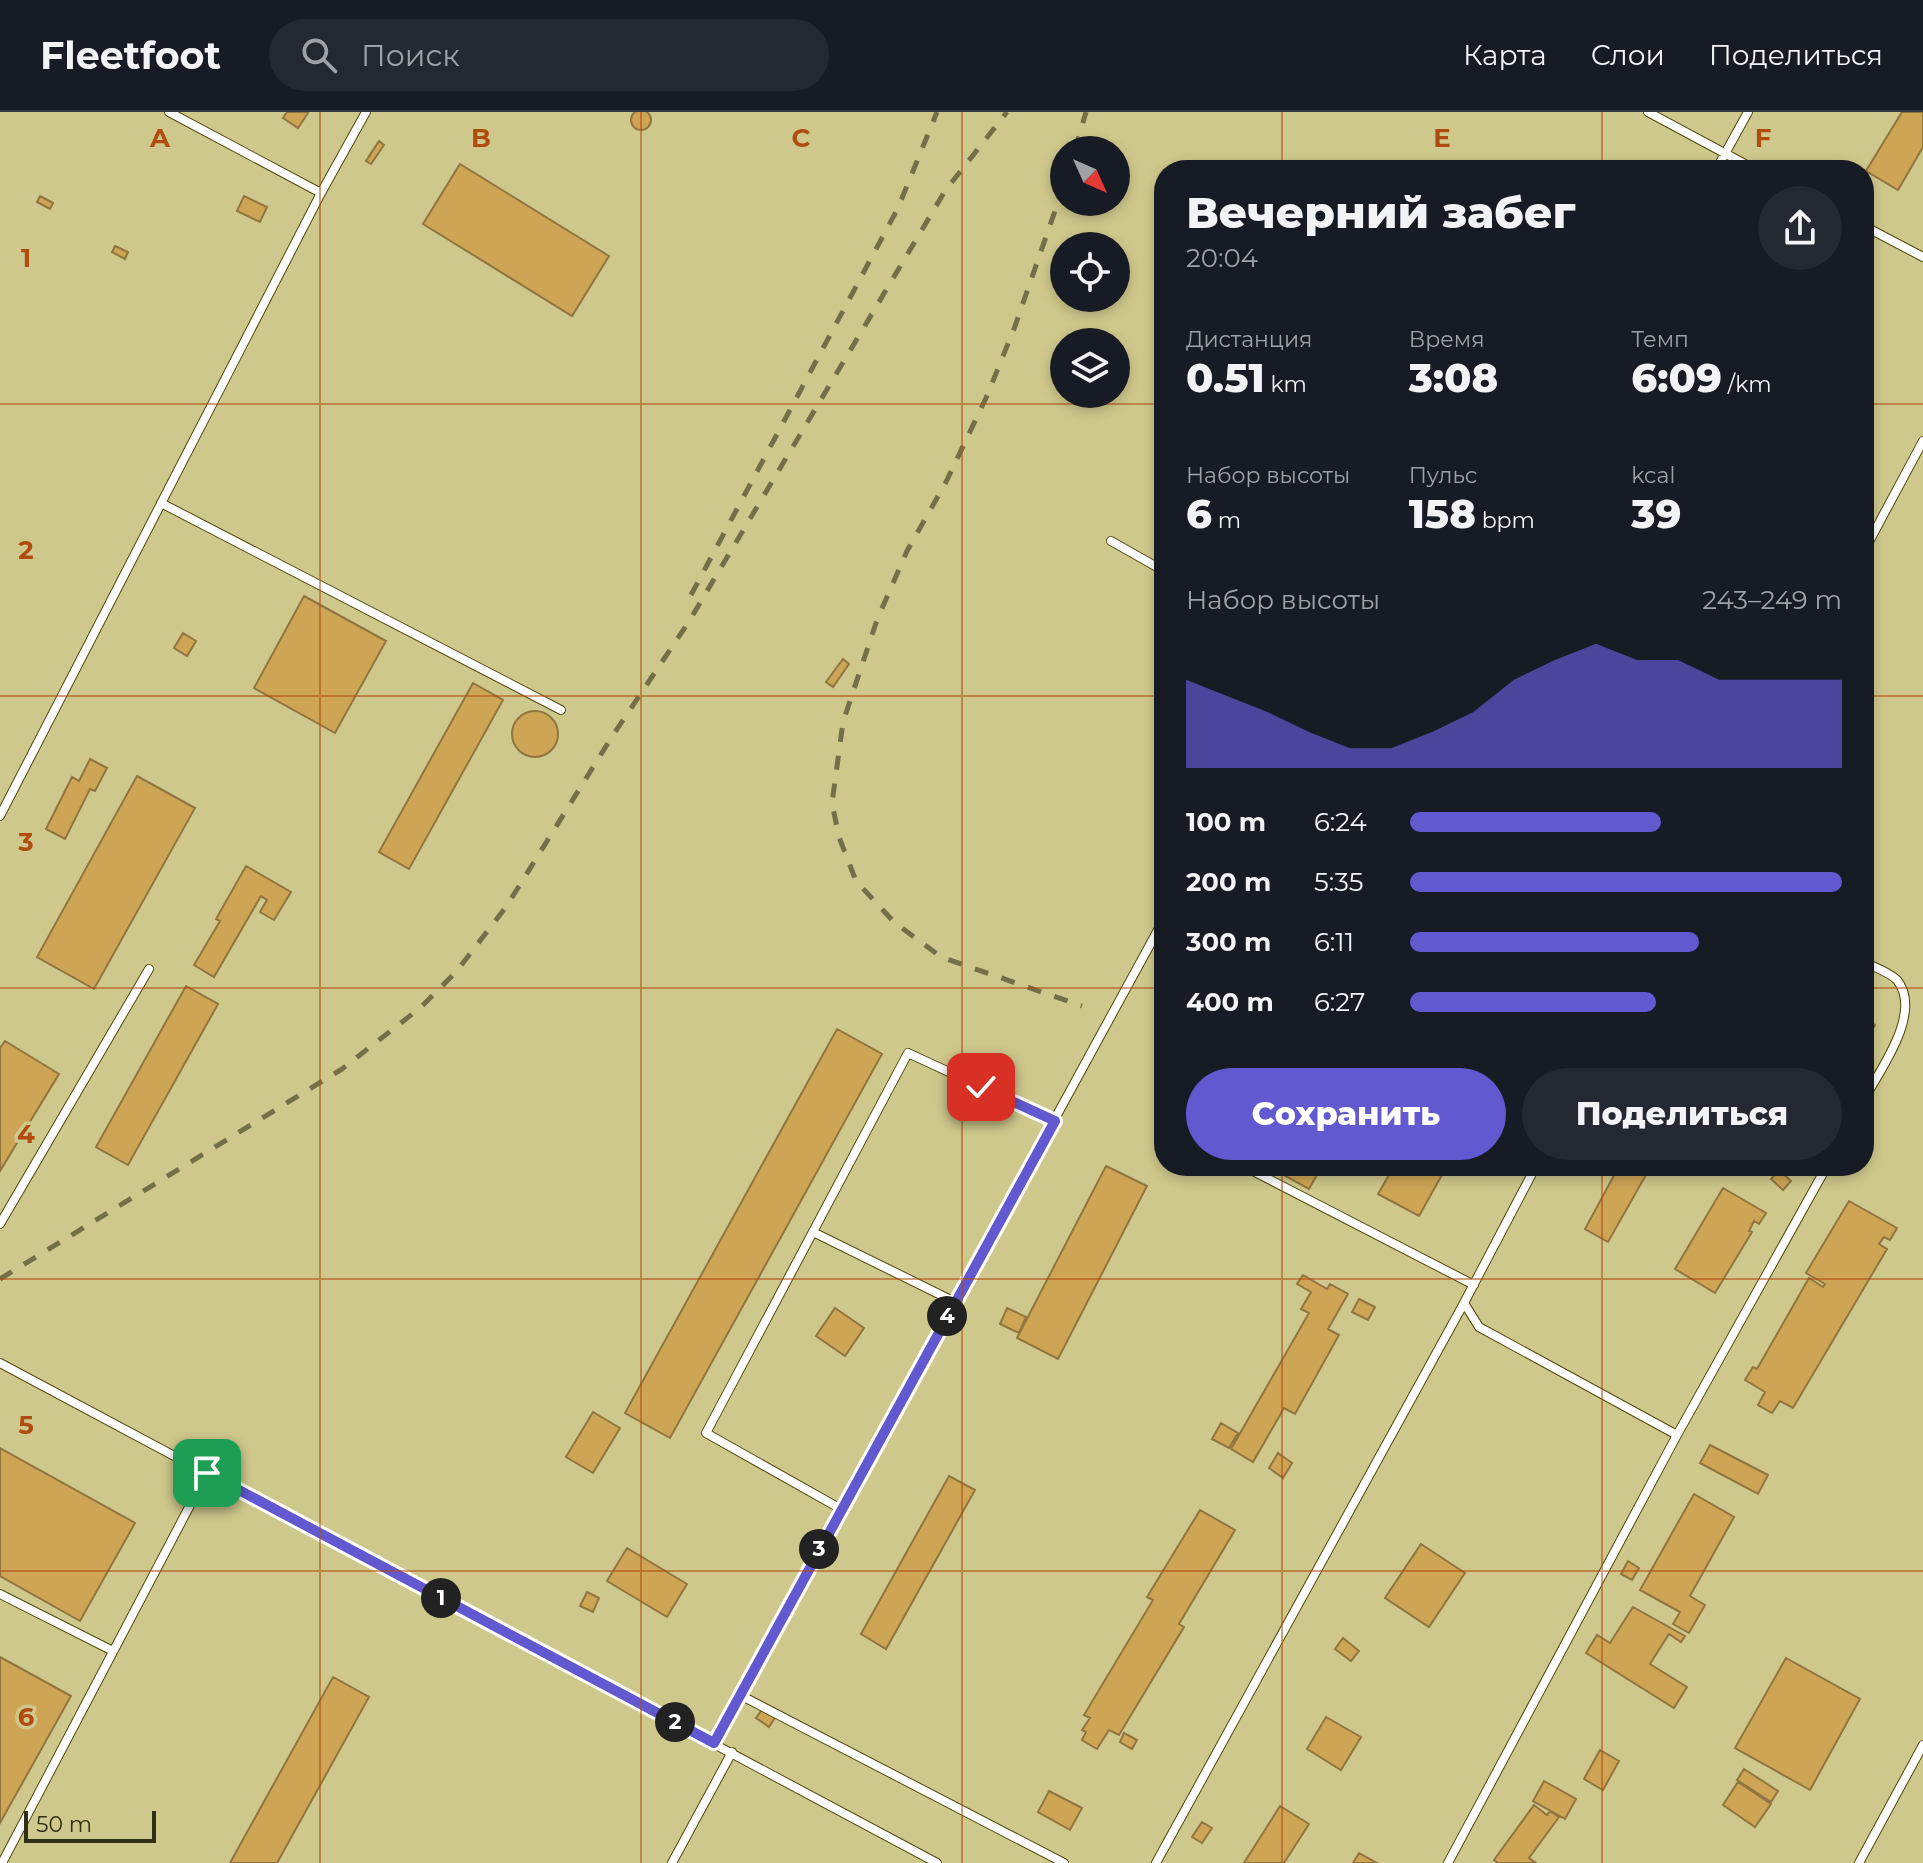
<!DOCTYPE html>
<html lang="ru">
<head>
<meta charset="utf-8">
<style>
  :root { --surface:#171b24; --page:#242831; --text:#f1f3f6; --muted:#9ea1a6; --line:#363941; --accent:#6258d0 }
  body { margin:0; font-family:Montserrat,sans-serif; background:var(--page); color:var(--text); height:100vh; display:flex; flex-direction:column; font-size:30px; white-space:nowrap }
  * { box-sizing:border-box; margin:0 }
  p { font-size:26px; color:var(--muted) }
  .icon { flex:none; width:44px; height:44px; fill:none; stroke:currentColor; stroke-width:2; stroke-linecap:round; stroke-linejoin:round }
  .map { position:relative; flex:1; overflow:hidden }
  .sheet { position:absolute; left:1154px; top:48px; width:720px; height:1016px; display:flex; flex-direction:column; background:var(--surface); border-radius:32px; box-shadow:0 4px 12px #0003 }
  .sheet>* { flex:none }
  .needle { width:52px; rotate:135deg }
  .fabs { position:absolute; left:1050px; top:24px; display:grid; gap:16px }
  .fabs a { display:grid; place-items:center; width:80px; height:80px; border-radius:50%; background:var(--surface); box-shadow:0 4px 12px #0003; font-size:40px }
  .scale { position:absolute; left:24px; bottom:20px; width:132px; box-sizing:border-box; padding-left:8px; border:4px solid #322f17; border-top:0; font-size:22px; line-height:28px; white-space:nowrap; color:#322f17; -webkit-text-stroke:6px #cfc88c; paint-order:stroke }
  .pin { position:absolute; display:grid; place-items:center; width:68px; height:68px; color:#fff; margin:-34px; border-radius:16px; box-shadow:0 4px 12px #0006 }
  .km { position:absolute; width:40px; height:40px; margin:-20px; border-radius:50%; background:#222; color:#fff; font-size:22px; line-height:40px; text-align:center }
  .round { display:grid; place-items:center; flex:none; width:84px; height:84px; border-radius:42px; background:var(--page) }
  .headline { display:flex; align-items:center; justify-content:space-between; height:136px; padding:0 32px }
  h1 { font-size:44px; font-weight:800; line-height:60px }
  .stats { display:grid; grid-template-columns:repeat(3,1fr); gap:12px; height:136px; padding:8px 32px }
  .stats div { display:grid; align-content:center }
  .stats b { font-size:40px; font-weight:800 }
  .stats small { font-size:22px; font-weight:400 }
  .stats p { font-size:22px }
  .chart { height:224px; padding:16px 32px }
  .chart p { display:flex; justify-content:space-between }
  .chart svg { width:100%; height:144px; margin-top:8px; fill:var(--accent); opacity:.7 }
  .action { display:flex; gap:16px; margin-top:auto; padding:16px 32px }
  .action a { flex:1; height:92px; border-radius:48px; background:var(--accent); color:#fff; font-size:32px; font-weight:800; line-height:92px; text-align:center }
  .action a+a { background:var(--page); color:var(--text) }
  ul { padding:0 32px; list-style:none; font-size:26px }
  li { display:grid; grid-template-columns:128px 96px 1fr; align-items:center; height:60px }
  li i { height:20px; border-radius:10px; background:var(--accent) }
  header { display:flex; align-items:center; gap:48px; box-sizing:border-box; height:112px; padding:0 40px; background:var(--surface); border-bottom:2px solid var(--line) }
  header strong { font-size:38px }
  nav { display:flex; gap:44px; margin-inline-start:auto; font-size:28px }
  .search { width:560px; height:72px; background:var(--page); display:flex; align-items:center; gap:20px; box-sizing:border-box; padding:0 28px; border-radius:44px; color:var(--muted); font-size:30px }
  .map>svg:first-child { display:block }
  .building { fill:#cea555; stroke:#91753f; stroke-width:2 }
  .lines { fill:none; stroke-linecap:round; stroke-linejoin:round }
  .lane-casing { stroke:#514909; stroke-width:10 }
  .lane { stroke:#fff; stroke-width:8 }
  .rail { stroke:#736f48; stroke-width:5; stroke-dasharray:14 14; stroke-linecap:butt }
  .route-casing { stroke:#fff; stroke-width:16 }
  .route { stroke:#6258d0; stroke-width:10 }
  .grid { fill:none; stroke:#b14c0f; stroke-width:2; stroke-opacity:0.55 }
  .grid-label { font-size:26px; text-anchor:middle; font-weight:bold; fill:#b14c0f; stroke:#cfc88c; stroke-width:7; stroke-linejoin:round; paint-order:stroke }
</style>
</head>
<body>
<header>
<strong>Fleetfoot</strong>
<div class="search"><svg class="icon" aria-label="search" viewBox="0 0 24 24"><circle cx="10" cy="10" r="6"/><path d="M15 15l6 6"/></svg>Поиск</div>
<nav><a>Карта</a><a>Слои</a><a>Поделиться</a></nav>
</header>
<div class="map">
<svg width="1923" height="1751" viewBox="0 0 1923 1751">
  <rect width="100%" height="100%" fill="#cfc88c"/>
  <path class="building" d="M631 8a10 10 0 1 1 20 0a10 10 0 1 1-20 0Z
    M287,0h20l1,1 -10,15 -15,-10z
    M1902,0h21v35l-25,43 -32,-19z
    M379,29l5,4 -13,19 -5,-3z
    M460,52l149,92 -37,60 -149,-92z
    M40,84l13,7 -3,6 -13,-7z
    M244,84l23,11 -7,15 -23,-11z
    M115,134l13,6 -3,7 -13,-7z
    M304,484l82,45 -51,92 -81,-45z
    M183,521l13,8 -9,15 -13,-8z
    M843,547l6,5 -16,23 -7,-5z
    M473,571l30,17 -94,169 -30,-17z
    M512 622a23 23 0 1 1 46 0a23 23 0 1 1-46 0Z
    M90,647l17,9 -12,23 -5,-2 -25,50 -19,-10 26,-52 7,4z
    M137,664l58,32 -101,181 -57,-32z
    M246,754l45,26 -17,28 -14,-8 7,-12 -6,-4 -47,81 -20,-12 26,-44 -4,-2z
    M186,874l32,18 -90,161 -32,-18z
    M1864,906l11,7 -11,17z
    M837,917l45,25 -212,384 -45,-25z
    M5,929l54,33 -59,97v-123z
    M1106,1054l41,20 -89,173 -41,-21z
    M1267,1054h55l-13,23z
    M1394,1054h53l-28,50 -41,-22z
    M1619,1054h32l-43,76 -23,-13z
    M1779,1058l12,11 -8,9 -12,-11z
    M1723,1076l43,25 -7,11 -5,-3 -5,10 3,1 -37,61 -40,-24z
    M1849,1089l48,27 -7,12 -6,-3 -5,7 8,5 -94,159 -13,-7 -8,12 -14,-8 7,-13 -20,-12 8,-13 4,2 52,-91 14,9 2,-3 -19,-11z
    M1303,1163l24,14 3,-5 18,10 -20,35 11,6 -44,79 -11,-6 -31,54 -22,-13 78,-136 -8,-4 10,-17 -14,-8z
    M1359,1187l16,8 -7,13 -16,-8z
    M835,1196l29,20 -19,28 -29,-20z
    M1007,1196l19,9 -7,16 -19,-9z
    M593,1300l27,16 -27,45 -27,-16z
    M1221,1311l17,10 -9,15 -17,-9z
    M1710,1333l58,30 -10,19 -58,-31z
    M0,1336l135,75 -55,98 -80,-45z
    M1278,1341l14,10 -9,15 -14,-10z
    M949,1364l26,14 -89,159 -25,-15z
    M1694,1382l40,23 -44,79 15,9 -16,28 -16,-9 7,-12 -40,-22z
    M1200,1398l35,20 -56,94 5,3 -65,108 -10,-5 -12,19 -15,-9 4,-8 -4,-2 8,-12 -6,-3 69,-115 -6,-3z
    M1421,1432l44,29 -36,54 -44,-29z
    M627,1436l60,36 -20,33 -60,-36z
    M1628,1449l11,7 -7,12 -11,-6z
    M587,1480l12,6 -6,14 -13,-6z
    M1633,1495l52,29 -4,6 -12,-8 -19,30 37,23 -13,21 -88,-55 11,-18 13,8z
    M1343,1526l16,13 -8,10 -16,-12z
    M0,1545l71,39 -71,127z
    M1786,1546l74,41 -50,91 -75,-42z
    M333,1565l36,20 -92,166h-47z
    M763,1596l13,8 -7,11 -13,-9z
    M1326,1605l35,20 -20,33 -34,-21z
    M1124,1621l13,7 -5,9 -12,-7z
    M1600,1638l19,11 -16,29 -19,-11z
    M1744,1657l34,22 -7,11 -34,-22z
    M1544,1669l32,18 -11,20 -32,-18z
    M1738,1670l33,22 -16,23 -32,-22z
    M1049,1679l33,17 -12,22 -32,-18z
    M1534,1693l13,10 3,-4 9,6 -30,41 7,5h-38l-4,-3z
    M1280,1694l29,18 -25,39h-40z
    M1202,1710l10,6 -10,15 -10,-6z
    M1359,1741l18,10h-24z"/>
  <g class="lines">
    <g class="lane-casing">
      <path id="lane" d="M169,0l152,81
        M1648,0l108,58
        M1716,58l32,-58
        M1864,114l59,31
        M161,391l400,207
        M1111,429l53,30
        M1864,439l59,-110
        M0,704l321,-623 45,-81
        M1864,850c10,5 25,10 33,18 26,32 -16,89 -33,119
        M1253,1059l221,114
        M0,1112l149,-255
        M813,1120l142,70
        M1464,1191l15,24 198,108
        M0,1251l937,500
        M841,1397l-135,-76 202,-380 147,68
        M0,1482l113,57
        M740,1583l324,168
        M714,1631l450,-824
        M2,1751l205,-390
        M672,1751l60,-111
        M1156,1751l308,-560 72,-137
        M1448,1751l229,-428 150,-269
        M1859,1751l64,-118"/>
    </g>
    <use href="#lane" class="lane"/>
    <path class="rail" d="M1075,38l11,-38
      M1064,73l-50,144 -28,69 -40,84 -39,69 -30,69 -34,102 -11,81 7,34 17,44 38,41 47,35 141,49
      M691,483l207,-387 39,-96
      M0,1167l342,-210 78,-61 36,-36 50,-65 107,-172 75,-112 257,-432 62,-79"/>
  </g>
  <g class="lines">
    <g class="route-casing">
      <path id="route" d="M207,1361l507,270 341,-622 -74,-34"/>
    </g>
    <use href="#route" class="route"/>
  </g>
  <path class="grid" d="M320,0v1751M641,0v1751M962,0v1751M1282,0v58M1602,0v58M0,292h1164M1864,292h59M0,584h1164M1864,584h59M0,876h1164M1864,876h59M1282,1054v697M1602,1054v697M0,1167h1923M0,1459h1923"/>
  <g class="grid-label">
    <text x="160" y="35">A</text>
    <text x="481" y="35">B</text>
    <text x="801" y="35">C</text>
    <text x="1442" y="35">E</text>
    <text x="1763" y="35">F</text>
    <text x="26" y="155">1</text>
    <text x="26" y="447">2</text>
    <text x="26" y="739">3</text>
    <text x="26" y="1031">4</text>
    <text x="26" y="1322">5</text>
    <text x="26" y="1614">6</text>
  </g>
</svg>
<div class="fabs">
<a><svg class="needle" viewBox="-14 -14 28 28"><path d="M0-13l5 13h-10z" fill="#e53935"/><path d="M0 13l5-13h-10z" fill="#9ea1a6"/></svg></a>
<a><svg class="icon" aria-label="locate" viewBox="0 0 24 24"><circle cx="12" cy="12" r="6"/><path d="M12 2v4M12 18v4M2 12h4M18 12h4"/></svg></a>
<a><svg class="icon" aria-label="layers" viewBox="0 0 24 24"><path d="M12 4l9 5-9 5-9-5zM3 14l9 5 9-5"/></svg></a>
</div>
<div class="scale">50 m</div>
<div class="pin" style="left:207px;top:1361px;background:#1e9e55"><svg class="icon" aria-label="arrive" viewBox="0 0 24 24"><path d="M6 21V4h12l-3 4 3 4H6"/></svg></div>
<div class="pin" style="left:981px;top:975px;background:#d93025"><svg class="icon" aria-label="check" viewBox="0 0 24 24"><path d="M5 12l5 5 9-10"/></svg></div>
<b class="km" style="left:441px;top:1486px">1</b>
<b class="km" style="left:675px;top:1610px">2</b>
<b class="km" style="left:819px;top:1437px">3</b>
<b class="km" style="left:947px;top:1204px">4</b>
<section class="sheet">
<div class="headline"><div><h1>Вечерний забег</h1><p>20:04</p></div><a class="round"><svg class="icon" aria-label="share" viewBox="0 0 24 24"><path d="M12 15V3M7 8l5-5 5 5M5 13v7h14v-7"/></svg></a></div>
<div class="stats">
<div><p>Дистанция</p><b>0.51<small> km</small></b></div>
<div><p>Время</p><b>3:08</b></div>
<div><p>Темп</p><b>6:09<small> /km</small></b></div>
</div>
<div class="stats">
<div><p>Набор высоты</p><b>6<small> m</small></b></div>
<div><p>Пульс</p><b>158<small> bpm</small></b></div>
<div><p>kcal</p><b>39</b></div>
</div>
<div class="chart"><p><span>Набор высоты</span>243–249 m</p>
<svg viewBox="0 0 160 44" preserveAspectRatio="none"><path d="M0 44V17L10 22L20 27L30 33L40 38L50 38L60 33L70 27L80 17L90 11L100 6L110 11L120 11L130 17L140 17L150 17L160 17V44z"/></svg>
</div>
<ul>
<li><b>100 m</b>6:24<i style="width:58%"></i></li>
<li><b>200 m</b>5:35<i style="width:100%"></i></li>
<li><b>300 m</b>6:11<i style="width:67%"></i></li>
<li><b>400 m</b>6:27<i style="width:57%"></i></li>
</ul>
<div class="action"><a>Сохранить</a><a>Поделиться</a></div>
</section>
</div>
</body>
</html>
